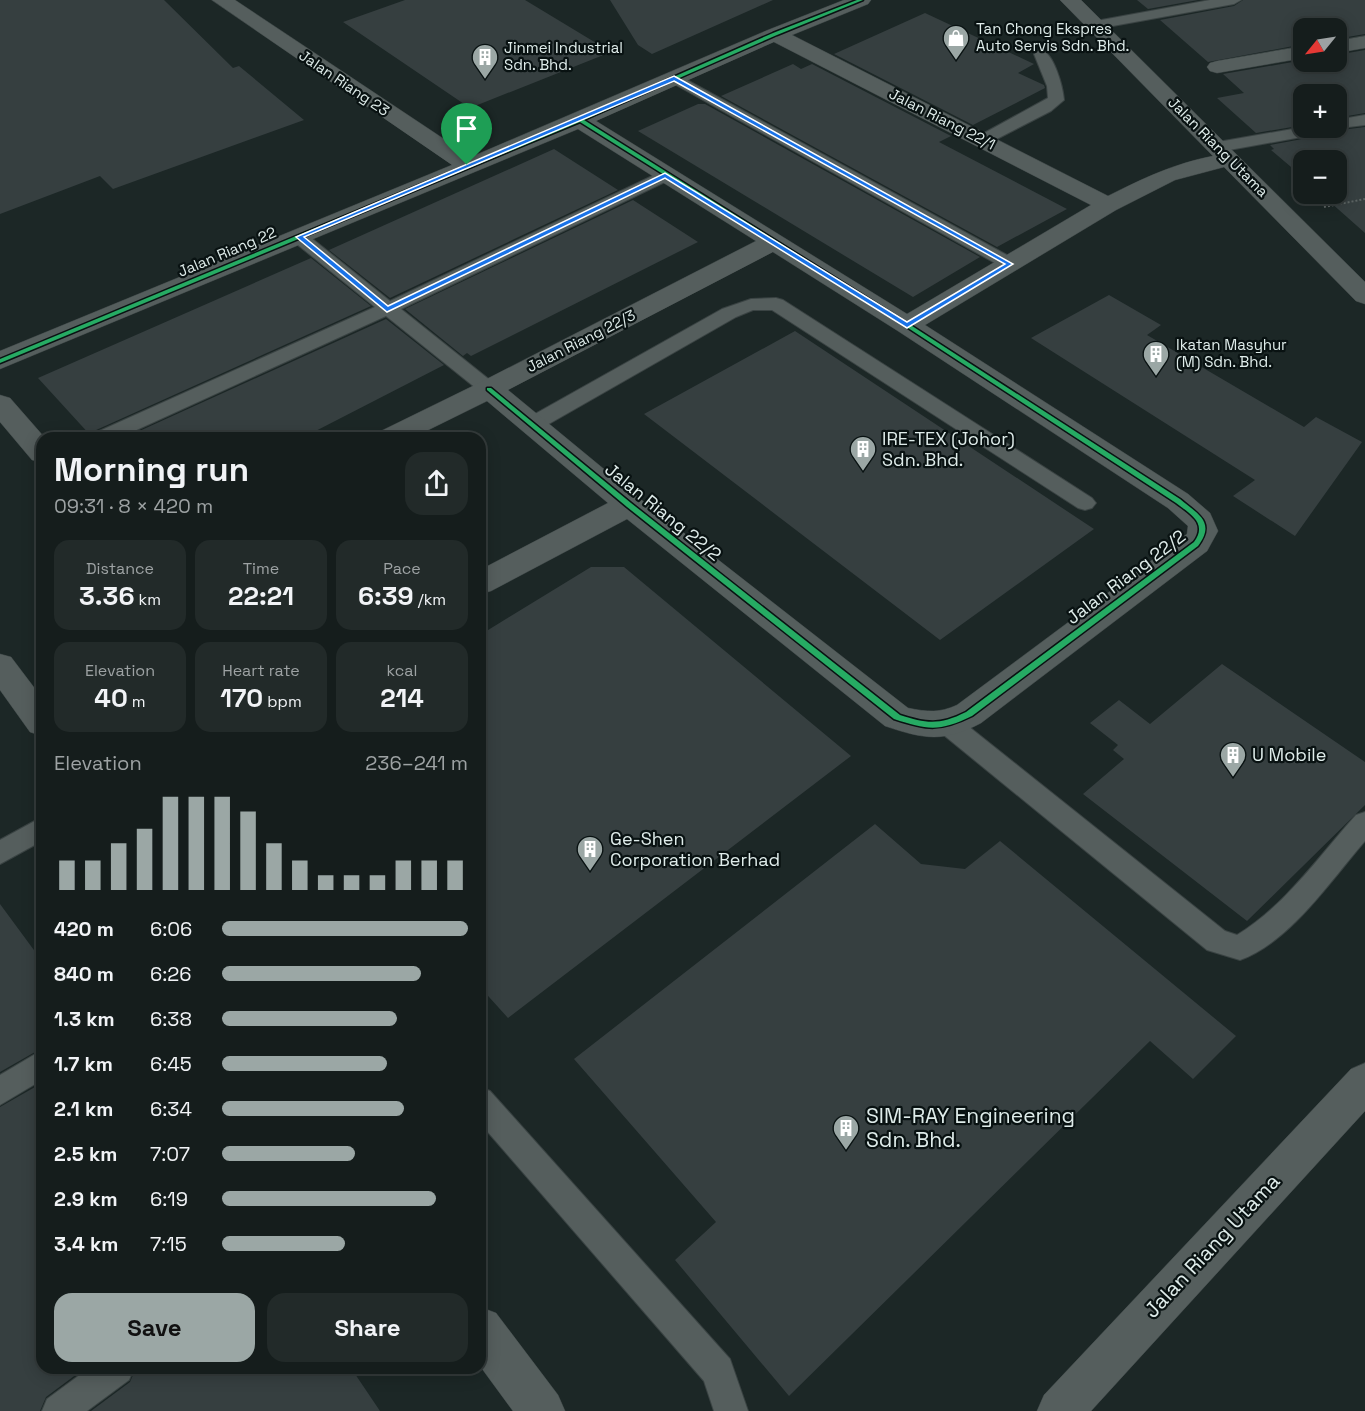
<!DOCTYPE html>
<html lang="en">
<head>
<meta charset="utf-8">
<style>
  :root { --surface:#151d1c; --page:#222a29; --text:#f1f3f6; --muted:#9da2a3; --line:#343b3b; --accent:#9ba7a5 }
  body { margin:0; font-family:"Space Grotesk",sans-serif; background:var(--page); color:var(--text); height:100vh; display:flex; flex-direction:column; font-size:22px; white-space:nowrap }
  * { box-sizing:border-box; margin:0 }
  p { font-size:20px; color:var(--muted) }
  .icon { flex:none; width:33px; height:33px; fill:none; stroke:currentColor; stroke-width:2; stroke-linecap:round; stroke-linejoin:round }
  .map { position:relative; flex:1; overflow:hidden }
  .panel { position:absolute; left:36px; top:432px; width:450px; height:942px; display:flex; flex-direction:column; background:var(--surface); border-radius:18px; box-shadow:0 3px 15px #0003,0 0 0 2px var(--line) }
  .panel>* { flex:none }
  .needle { width:39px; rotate:240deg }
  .fabs { position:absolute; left:1293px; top:18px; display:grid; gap:12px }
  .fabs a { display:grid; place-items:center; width:54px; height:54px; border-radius:12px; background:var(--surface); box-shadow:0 3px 15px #0003,0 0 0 2px var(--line); font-size:30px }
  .pin { position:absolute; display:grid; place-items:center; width:51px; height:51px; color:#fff; margin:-62px -26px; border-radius:50% 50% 50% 0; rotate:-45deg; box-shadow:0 0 6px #0007 }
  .pin .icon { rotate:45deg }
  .round { display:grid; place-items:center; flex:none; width:63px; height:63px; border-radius:18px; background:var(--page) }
  .overview { display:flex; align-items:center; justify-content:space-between; height:102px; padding:0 18px }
  h1 { font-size:33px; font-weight:700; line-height:45px }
  .figures { display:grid; grid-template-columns:repeat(3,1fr); gap:9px; height:102px; padding:6px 18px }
  .figures div { display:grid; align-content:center; border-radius:15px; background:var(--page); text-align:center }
  .figures b { font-size:26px; font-weight:700 }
  .figures small { font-size:16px; font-weight:400 }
  .figures p { font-size:16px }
  .chart { height:168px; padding:12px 18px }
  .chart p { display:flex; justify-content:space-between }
  .chart svg { width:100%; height:108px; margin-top:6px; stroke:var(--accent); stroke-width:6 }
  .button { display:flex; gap:12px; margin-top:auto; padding:12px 18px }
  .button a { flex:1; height:69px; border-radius:18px; background:var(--accent); color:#111; font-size:24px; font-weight:700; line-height:69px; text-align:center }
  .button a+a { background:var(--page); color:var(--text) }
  ul { padding:0 18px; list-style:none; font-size:20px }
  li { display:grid; grid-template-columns:96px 72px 1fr; align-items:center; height:45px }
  li i { height:15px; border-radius:8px; background:var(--accent) }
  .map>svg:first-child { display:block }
  .building { fill:#363f40 }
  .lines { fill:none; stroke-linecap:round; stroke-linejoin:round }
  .lane-casing { stroke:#3a4343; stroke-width:2 }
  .street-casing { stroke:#3a4343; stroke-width:1 }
  .path { stroke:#5d6564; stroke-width:2; stroke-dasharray:2 2; stroke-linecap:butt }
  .lane { fill:#555e5d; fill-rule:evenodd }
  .street { fill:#555e5d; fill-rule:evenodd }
  .cycleway-casing { stroke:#091212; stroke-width:3 }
  .cycleway { fill:#26ab63; fill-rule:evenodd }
  .route { fill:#1a73e8; stroke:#fff; stroke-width:1.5; fill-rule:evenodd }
  .labels { text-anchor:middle; stroke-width:4.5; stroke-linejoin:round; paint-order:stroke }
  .far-poi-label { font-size:15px; fill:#dfecea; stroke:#091212; text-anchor:start }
  .far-street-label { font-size:15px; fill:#dfecea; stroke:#091212 }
  .poi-label { font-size:18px; fill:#dfecea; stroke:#091212; text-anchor:start }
  .street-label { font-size:18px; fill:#dfecea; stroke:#091212 }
  .near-poi-label { font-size:21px; fill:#dfecea; stroke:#091212; text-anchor:start }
  .near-street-label { font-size:21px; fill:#dfecea; stroke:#091212 }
</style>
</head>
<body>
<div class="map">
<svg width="1365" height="1411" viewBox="0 0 1365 1411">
  <rect width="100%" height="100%" fill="#1c2726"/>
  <path class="building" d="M0,0h164l69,68 6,-2 65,54 -191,69 -13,-13 -100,38z
    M405,0h120l86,52 -141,56 -127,-86z
    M610,0h163l-121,54 -14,-9z
    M1137,0h61l-50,9z
    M1243,0h122v34l-29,5v-11h-32v16l-96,18 -48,-42 74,-14z
    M925,13l109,51 -16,9 26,12 1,3 -72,37 -139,-71z
    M1365,50v63l-29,5v-24h-32v31l-48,8 -39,-35 27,-5 -21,-19 81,-14 32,2v-7z
    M793,64l8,5 11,-5 139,72 -12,6 128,67 -70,38 -276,-151z
    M698,104h7l275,153 -67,40 -275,-166z
    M1365,127v106l-44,-39h15v-34h-32v18l-33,-28 3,-1 -4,-4 54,-10 9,-4z
    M554,149l64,41 -228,108 -61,-48z
    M633,200l65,42 -227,114 -4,-3 -4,3 -58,-47z
    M311,258l60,48 -277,125 -3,5 -53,-58z
    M1109,295l52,30 -14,10 157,92 12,-10 46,25 -67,94 -62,-40 22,-16 -224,-142z
    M386,319l58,46 -142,73h-178z
    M795,331l299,198 -154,111 -296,-226z
    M591,567h33l227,189 -343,262 -28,-31v-352z
    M1222,664l143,98v43l-118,116 -164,-127 41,-35 -11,-9 5,-5 -28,-22 29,-23 31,24z
    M875,824l46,40 44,5 35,-28 236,195 -43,43 -43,-38 -361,355 -114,-136 41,-38 -142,-163z
    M0,904l42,57v87l-42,24z
    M42,1083v285h43l-39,29 -6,14h-40v-304z
    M136,1368h215l29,43h-289l39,-29z"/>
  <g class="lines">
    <g class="lane-casing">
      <path id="lane" d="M1210,0h31l-7,4 -138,25 -7,-4 7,-4z
        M1041,50c13,3 22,37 23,50l-13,11 -62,32h-12l-2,-3 2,-3 71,-39 -1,-12 -13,-32z
        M674,73l342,187 3,4 -3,4h-12l-335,-187 -3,-3z
        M1365,115v10l-33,4 -8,4 -106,19 -8,-5 8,-5 86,-15 32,1v-8z
        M665,170l8,5 -2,4 -270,130 95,76 3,4 -3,4 -7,2 -7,-2 -96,-77 -267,122h-27l3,-5 280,-126 -82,-66 -3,-4 3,-4h12l85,68z
        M776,298l7,2 309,198 4,5 -4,5 -7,2 -7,-2 -306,-198h-19l-17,7 -196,112 -7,2 -7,-2 -3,-5 3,-5 196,-110 29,-10z
        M949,715l9,3 267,213 12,4c48,-29 82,-79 119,-120l9,-3v29c-34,39 -75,101 -125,119l-33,-10 -267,-218 -3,-7 3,-7z
        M42,817v24l-42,23v-24z
        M42,1050v30l-42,25v-30z
        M480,1087l10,4 240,268 18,52h-34l-10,-30 -224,-258z
        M89,1368h45l-5,12 -42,31h-45l5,-12z"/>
    </g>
    <g class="street-casing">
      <path id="street" d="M212,0h23l236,157 297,-127 76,-30h27l-3,4 -76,31 316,161c36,-18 65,-32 105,-40l-153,-156h21l284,282v22l-9,-3 -132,-134 -49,13 -59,30 -191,115 263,169 22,19 8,18 -11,20 -226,172c-38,20 -57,16 -96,3l-258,-207 -136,72 -11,3v-24l128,-67 -121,-102 -75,37h-37l4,-6 100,-49 277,-142 -178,-112 -578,240v-18l452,-186zM774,42l317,163 -184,109 -311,-193zM773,252l125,79 270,177 20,18 -1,8 -230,171c-17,8 -30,7 -49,3l-269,-210 -131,-108z
        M1365,36v12l-29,5v-12z
        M1304,46v12l-87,15 -7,-2 -3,-4 3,-4 7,-2z
        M0,395l10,3 35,40h-3v24l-10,-2 -32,-38z
        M0,654l11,3 31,41v38l-12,-4 -30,-42z
        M1365,1063v48l-274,300h-54l7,-16 307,-326z
        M480,1307l16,6 62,82 7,16h-52l-33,-45z"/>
    </g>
    <path class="path" d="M1324,207l41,-8"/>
    <use href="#lane" class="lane"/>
    <use href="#street" class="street"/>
    <g class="cycleway-casing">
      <path id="cycleway" d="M857,0h6l-86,35 -193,85 325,204 271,175c18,15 36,23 18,47l-226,170c-32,16 -45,14 -78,3l-267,-212 -140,-117v-2h4l140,115 269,212c27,9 40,10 66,-3l228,-170c14,-19 -4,-28 -18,-39l-271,-177 -325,-204 -580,241v-4l578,-240 195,-86z"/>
    </g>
    <use href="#cycleway" class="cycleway"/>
  </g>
  <path class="route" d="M674,76l339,188 -106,64 -242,-150 -278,134 -91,-75zM674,81l331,183 -98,58 -242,-149 -277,133 -84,-69z"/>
  <defs>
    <g id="shop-pin" transform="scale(1.35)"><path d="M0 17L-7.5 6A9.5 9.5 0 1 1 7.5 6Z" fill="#9ba7a5" stroke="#091212"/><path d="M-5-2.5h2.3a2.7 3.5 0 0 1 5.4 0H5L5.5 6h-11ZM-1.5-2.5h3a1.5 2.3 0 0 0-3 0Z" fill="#fff"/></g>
    <g id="building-pin" transform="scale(1.35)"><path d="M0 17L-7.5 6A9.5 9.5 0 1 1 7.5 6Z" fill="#9ba7a5" stroke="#091212"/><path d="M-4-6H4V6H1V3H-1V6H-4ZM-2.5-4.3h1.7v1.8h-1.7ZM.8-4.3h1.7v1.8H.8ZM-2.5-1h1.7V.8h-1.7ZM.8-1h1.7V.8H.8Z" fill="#fff"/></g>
  </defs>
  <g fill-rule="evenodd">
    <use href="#shop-pin" x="956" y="38"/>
    <use href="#building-pin" x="485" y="57"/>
    <use href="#building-pin" x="1156" y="354"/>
    <use href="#building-pin" x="863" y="449"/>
    <use href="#building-pin" x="1233" y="755"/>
    <use href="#building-pin" x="590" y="849"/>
    <use href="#building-pin" x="846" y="1128"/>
  </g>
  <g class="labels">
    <g class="far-poi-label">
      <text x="976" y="34">Tan Chong Ekspres<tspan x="976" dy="17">Auto Servis Sdn. Bhd.</tspan></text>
      <text x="504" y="53">Jinmei Industrial<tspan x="504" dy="17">Sdn. Bhd.</tspan></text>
      <text x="1176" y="350">Ikatan Masyhur<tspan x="1176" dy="17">(M) Sdn. Bhd.</tspan></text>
    </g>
    <g class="far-street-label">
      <text transform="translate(344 83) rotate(34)" y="5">Jalan Riang 23</text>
      <text transform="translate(942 119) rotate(27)" y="5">Jalan Riang 22/1</text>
      <text transform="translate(1218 147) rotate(45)" y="5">Jalan Riang Utama</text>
      <text transform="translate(227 252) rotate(-23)" y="5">Jalan Riang 22</text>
      <text transform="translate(581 341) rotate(-27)" y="5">Jalan Riang 22/3</text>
    </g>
    <g class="poi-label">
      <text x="882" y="445">IRE-TEX (Johor)<tspan x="882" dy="21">Sdn. Bhd.</tspan></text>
      <text x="1252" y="761">U Mobile</text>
      <text x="610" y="845">Ge-Shen<tspan x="610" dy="21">Corporation Berhad</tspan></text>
    </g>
    <g class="street-label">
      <text transform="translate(663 512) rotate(39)" y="6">Jalan Riang 22/2</text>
      <text transform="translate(1126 577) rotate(-37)" y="6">Jalan Riang 22/2</text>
    </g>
    <g class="near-poi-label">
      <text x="866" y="1123">SIM-RAY Engineering<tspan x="866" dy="24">Sdn. Bhd.</tspan></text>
    </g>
    <g class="near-street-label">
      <text transform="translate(1212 1246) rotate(-47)" y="7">Jalan Riang Utama</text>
    </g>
  </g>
</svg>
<div class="fabs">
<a><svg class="needle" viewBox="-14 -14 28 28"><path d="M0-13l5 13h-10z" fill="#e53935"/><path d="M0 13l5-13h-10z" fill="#9da2a3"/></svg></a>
<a>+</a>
<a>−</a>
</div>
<div class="pin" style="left:467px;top:165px;background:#1e9e55"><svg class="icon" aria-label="arrive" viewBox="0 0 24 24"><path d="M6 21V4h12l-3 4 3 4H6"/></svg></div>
<section class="panel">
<div class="overview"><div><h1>Morning run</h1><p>09:31 · 8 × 420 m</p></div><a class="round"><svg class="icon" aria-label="share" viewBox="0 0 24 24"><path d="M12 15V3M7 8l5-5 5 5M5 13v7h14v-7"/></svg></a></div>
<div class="figures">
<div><p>Distance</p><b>3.36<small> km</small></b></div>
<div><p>Time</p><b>22:21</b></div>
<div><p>Pace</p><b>6:39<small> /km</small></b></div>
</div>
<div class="figures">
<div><p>Elevation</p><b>40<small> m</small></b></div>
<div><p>Heart rate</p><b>170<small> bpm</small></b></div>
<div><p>kcal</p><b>214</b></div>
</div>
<div class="chart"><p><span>Elevation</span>236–241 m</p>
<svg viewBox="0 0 160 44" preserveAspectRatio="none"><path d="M5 44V32M15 44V32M25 44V25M35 44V19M45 44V6M55 44V6M65 44V6M75 44V12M85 44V25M95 44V32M105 44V38M115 44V38M125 44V38M135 44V32M145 44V32M155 44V32"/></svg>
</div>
<ul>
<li><b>420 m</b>6:06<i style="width:100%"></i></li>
<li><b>840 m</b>6:26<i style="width:81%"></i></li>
<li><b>1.3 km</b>6:38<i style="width:71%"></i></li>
<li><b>1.7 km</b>6:45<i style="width:67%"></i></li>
<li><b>2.1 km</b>6:34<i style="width:74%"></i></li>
<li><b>2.5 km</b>7:07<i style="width:54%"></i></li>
<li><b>2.9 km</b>6:19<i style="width:87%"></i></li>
<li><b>3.4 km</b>7:15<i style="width:50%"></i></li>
</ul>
<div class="button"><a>Save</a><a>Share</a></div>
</section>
</div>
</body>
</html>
